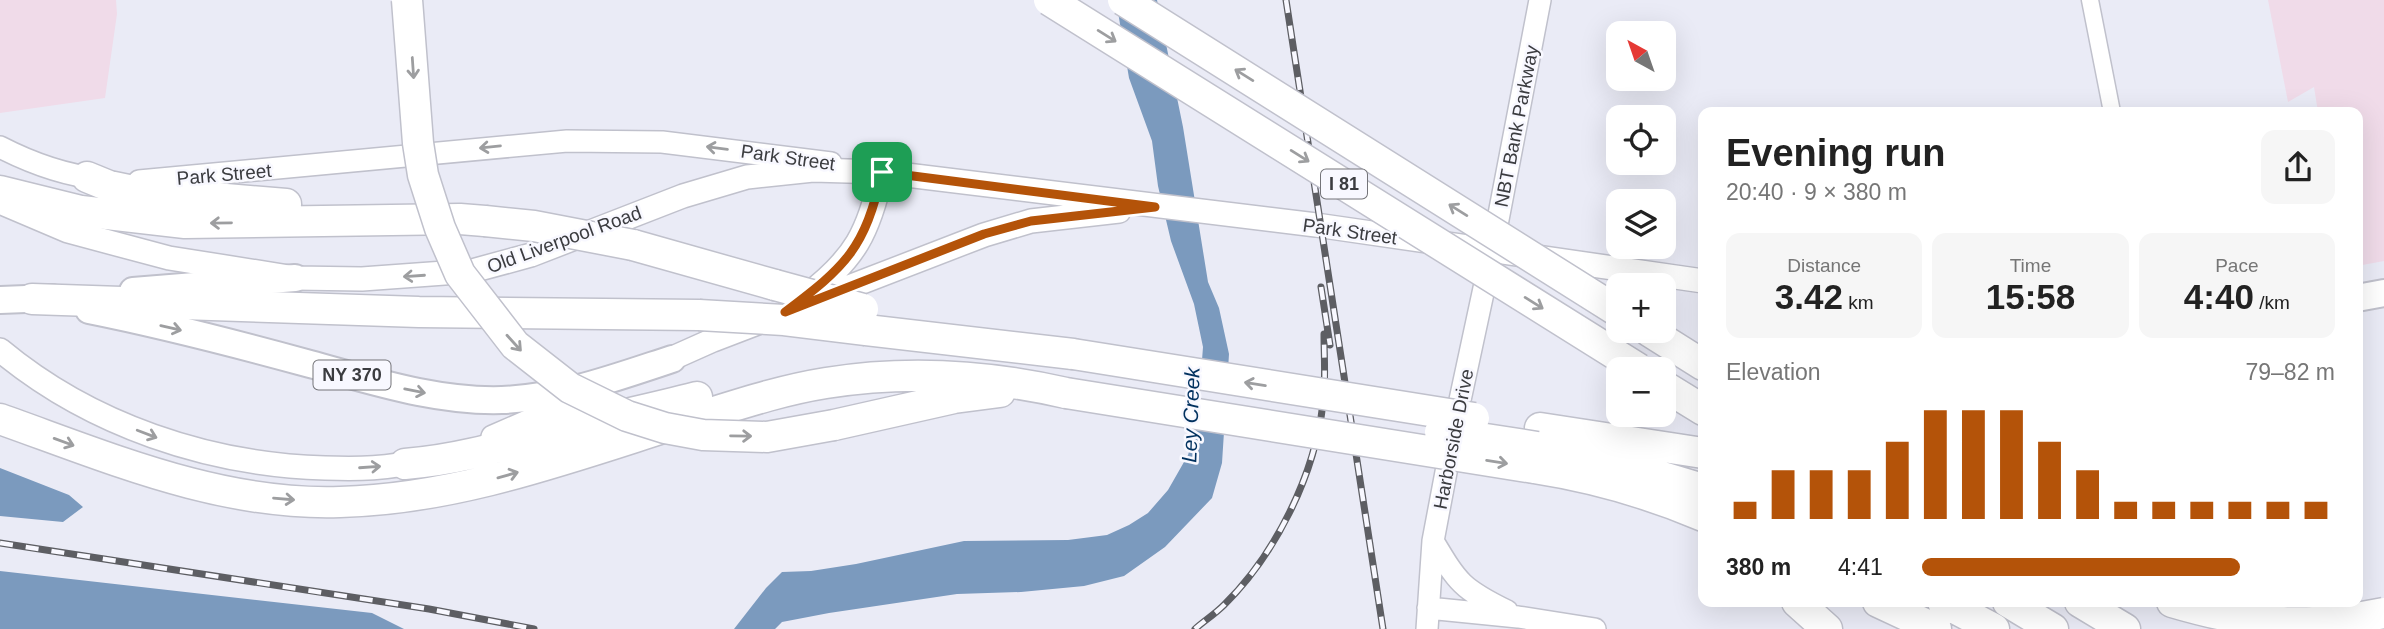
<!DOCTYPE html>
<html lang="en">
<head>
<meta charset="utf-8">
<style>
  :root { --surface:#fff; --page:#f6f6f6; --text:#222; --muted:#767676; --accent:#b45309 }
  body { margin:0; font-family:Helvetica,sans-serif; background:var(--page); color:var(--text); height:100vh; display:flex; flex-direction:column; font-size:26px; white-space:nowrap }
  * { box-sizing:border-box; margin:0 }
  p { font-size:23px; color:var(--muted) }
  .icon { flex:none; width:38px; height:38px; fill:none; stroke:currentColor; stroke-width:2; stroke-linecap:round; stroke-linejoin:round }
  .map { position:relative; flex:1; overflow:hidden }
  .sheet { position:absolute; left:1698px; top:107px; width:665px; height:500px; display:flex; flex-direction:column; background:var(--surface); border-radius:14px; box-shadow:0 7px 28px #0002 }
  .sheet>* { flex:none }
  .needle { width:46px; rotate:320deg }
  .tools { position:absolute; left:1606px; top:21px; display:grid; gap:14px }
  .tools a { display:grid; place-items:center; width:70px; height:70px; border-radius:14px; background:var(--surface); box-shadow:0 7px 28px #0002; font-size:35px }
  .pin { position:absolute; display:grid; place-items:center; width:60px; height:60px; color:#fff; margin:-30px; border-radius:14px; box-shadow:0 4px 10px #0006 }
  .round { display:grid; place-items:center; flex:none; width:74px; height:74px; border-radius:14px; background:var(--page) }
  .headline { display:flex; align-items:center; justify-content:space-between; height:119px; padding:0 28px }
  h1 { font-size:38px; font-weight:700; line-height:52px }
  .figures { display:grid; grid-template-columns:repeat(3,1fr); gap:10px; height:119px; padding:7px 28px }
  .figures div { display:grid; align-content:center; border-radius:14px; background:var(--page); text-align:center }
  .figures b { font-size:35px; font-weight:700 }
  .figures small { font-size:19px; font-weight:400 }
  .figures p { font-size:19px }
  .chart { height:196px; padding:14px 28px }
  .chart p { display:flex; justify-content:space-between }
  .chart svg { width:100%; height:126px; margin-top:7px; stroke:var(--accent); stroke-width:6 }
  ul { padding:0 28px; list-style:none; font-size:23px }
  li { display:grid; grid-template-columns:112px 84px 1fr; align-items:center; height:52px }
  li i { height:18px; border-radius:9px; background:var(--accent) }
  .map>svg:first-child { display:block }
  .industrial { fill:#f0dbe9 }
  .water { fill:#7b9abe }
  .pier { fill:#eaebf6 }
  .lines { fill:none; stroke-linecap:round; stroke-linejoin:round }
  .minor-casing { stroke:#c0c1cc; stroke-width:19 }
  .tertiary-casing { stroke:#c0c1cc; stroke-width:24 }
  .secondary-casing { stroke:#c0c1cc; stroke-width:26 }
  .primary-casing { stroke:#c0c1cc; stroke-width:30 }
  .motorway-casing { stroke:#c0c1cc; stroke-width:33 }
  .minor { stroke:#fff; stroke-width:16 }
  .tertiary { stroke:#fff; stroke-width:21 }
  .secondary { stroke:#fff; stroke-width:23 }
  .primary { stroke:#fff; stroke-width:26 }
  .motorway { stroke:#fff; stroke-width:30 }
  .rail-casing { stroke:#5d5e63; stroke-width:7 }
  .rail { stroke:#f8f8ff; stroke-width:4.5; stroke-dasharray:13; stroke-linecap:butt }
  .motorway-bridge-casing { stroke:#c0c1cc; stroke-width:33; stroke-linecap:butt }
  .motorway-bridge { stroke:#fff; stroke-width:30 }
  .oneway { stroke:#9d9ea0 }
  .route-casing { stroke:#fff; stroke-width:14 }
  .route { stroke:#b45309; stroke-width:9 }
  .labels { text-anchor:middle; stroke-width:5; stroke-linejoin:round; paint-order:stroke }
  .shield { fill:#f8f8ff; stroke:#747479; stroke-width:2 }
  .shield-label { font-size:18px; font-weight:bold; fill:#3b3c40 }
  .street-label { font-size:19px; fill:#3b3c40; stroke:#f8f8ff }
  .water-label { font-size:21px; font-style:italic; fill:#01315f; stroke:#f8f8ff }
</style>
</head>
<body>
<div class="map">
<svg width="2384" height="629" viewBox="0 0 2384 629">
  <rect width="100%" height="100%" fill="#eaebf6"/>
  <path class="industrial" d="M0,0h116l1,14 -12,84 -105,15z
    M2268,0h116v261l-27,5v-154h-39l-4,-25 -26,15z"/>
  <path class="water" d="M1116,0h41l26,127 25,155 11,26 10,46 -7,109 -10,35 -47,49 -41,29 -40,10 -63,6 -64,2 -128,19 -47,9 -7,7h-41l32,-41 16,-16 29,-1 45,-7 108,-23 104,-1 39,-5 22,-10 19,-12 20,-23 20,-35 9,-29 6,-79 -9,-43 -23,-63 -13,-55 -6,-45 -23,-63z
    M0,468l69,27 14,12 -20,15 -63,-6z
    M0,571l372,42 32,16h-404z"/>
  <path class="pier" d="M1198,361l33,5 -5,66 -33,-5z"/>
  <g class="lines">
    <g class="minor-casing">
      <path id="minor" d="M2090,0l22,112"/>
    </g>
    <g class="tertiary-casing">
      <path id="tertiary" d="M0,147c31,16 64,28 100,32
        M139,181l428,-40 95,1 169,21
        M1433,541c25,42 29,48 74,70
        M1428,608l90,9 77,12
        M1427,629l6,-88 24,-127 35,-163 48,-251"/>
    </g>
    <g class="secondary-casing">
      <path id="secondary" d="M0,202l68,29 101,27 126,20 67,1 110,-8 59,-16 152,-59 64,-19 66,-7 69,2 434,53 387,56
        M806,296c49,-37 63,-64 76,-124
        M818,299l166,-64 47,-14 88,-10
        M0,350c90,75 209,115 325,118 32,1 65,1 95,-8
        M657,365l56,-25 47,-18
        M493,437l103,-45"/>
    </g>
    <g class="primary-casing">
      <path id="primary" d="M133,291l162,-13
        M2357,298l27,-5
        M0,300l52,-2
        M89,310c75,15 148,34 221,54 63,17 127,38 192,36 59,-2 115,-23 170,-41"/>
    </g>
    <g class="motorway-casing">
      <path id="motorway" d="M87,177l22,9 24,5 153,13
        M0,191l81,20 104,12 275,-4 25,2
        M633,245l142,40
        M32,299l387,13 280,3
        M866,330l207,24
        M1649,331l54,34
        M1664,386l39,24
        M0,419c110,39 221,87 340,83 124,-3 241,-49 358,-85 42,-13 84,-27 128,-34 81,-13 161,-8 240,10
        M834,425l120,-27 46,-6
        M1540,428l163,25
        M1548,449l58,11 97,29
        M405,464c65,-5 115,-24 178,-40 38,-9 76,-17 114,-27
        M1534,468c58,9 115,25 169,48
        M1797,602l30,27
        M1878,602l58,27
        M1943,602l51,27
        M2008,602l45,27
        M2080,602l45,27
        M2172,602c51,15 90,22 143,20"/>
    </g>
    <use href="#minor" class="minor"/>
    <use href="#tertiary" class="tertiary"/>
    <use href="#secondary" class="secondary"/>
    <use href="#primary" class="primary"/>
    <use href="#motorway" class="motorway"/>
    <g class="rail-casing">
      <path id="rail" d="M1286,0l97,629
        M1321,287l9,58
        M0,543l429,66 105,20
        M1195,629c9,-8 20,-15 29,-24 51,-50 91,-130 99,-202 3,-23 1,-46 1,-69"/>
    </g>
    <use href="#rail" class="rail"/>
    <g class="motorway-bridge-casing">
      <path id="motorway-bridge" d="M407,0l11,143 5,32 17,53 20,46 55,71 55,43 57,28 38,12 38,7 64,2 67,-12
        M1049,0l590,369
        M1123,0l496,312
        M485,221l49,5 99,19
        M775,285l88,24
        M699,315l85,5 82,10
        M1073,354l401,64
        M1066,393l468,75
        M1440,432l97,15
        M2315,622h20l49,-9"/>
    </g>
    <use href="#motorway-bridge" class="motorway-bridge"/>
  </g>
  <defs><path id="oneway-shaft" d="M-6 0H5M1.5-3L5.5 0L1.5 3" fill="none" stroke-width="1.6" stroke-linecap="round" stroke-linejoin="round" transform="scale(1.75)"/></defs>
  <g class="oneway">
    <use href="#oneway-shaft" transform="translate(1107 36) rotate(32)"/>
    <use href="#oneway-shaft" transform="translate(413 68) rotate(86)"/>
    <use href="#oneway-shaft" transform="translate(1244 75) rotate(-148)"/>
    <use href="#oneway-shaft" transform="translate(490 147) rotate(174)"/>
    <use href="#oneway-shaft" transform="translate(717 148) rotate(-173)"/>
    <use href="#oneway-shaft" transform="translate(1300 156) rotate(32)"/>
    <use href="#oneway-shaft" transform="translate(1458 210) rotate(-148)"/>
    <use href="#oneway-shaft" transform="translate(221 223) rotate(179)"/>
    <use href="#oneway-shaft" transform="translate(414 276) rotate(176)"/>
    <use href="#oneway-shaft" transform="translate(1534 303) rotate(32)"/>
    <use href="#oneway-shaft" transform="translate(171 328) rotate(13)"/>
    <use href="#oneway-shaft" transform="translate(514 343) rotate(48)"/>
    <use href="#oneway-shaft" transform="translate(1255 384) rotate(-171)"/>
    <use href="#oneway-shaft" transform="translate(415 391) rotate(11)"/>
    <use href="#oneway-shaft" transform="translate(147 434) rotate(21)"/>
    <use href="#oneway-shaft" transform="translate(741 436) rotate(1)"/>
    <use href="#oneway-shaft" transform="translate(64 442) rotate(20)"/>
    <use href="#oneway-shaft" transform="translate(1497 462) rotate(9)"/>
    <use href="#oneway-shaft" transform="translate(370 467) rotate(-4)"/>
    <use href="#oneway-shaft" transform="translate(508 475) rotate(-16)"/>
    <use href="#oneway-shaft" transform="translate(284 499) rotate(5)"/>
  </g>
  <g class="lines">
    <g class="route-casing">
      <path id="route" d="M882,172l273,35 -124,14 -47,13 -199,78c61,-46 80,-63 97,-140z"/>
    </g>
    <use href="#route" class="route"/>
  </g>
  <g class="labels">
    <g class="shield">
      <rect x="1321" y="169.5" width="46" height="29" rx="5"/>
      <rect x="313.5" y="360.5" width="77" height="29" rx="5"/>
    </g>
    <g class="shield-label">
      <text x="1344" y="190">I 81</text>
      <text x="352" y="381">NY 370</text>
    </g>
    <g class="street-label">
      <text transform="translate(1516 126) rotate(-79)" y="7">NBT Bank Parkway</text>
      <text transform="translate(788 157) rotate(8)" y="7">Park Street</text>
      <text transform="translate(224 174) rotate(-5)" y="7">Park Street</text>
      <text transform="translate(1350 231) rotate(8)" y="7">Park Street</text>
      <text transform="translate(564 239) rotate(-20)" y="7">Old Liverpool Road</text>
      <text transform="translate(1453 439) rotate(-79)" y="7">Harborside Drive</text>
    </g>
    <g class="water-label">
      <text transform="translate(1191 415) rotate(-88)" y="7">Ley Creek</text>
    </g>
  </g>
</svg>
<div class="tools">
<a><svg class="needle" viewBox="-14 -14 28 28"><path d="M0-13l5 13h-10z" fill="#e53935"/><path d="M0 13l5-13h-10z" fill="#767676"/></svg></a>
<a><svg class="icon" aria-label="locate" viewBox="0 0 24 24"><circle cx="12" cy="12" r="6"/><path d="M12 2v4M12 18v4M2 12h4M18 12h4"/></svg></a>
<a><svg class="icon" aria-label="layers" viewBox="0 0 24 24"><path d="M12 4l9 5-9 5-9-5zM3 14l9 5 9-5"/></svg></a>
<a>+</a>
<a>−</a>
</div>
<div class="pin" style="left:882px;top:172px;background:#1e9e55"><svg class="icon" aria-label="arrive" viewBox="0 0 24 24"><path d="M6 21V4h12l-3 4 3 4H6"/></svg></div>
<section class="sheet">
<div class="headline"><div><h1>Evening run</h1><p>20:40 · 9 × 380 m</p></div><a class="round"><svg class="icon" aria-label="share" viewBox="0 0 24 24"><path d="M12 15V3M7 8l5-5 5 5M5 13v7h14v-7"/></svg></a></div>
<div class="figures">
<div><p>Distance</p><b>3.42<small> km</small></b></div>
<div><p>Time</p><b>15:58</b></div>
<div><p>Pace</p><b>4:40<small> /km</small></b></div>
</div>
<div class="chart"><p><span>Elevation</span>79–82 m</p>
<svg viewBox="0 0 160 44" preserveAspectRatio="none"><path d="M5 44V38M15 44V27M25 44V27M35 44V27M45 44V17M55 44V6M65 44V6M75 44V6M85 44V17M95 44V27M105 44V38M115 44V38M125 44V38M135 44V38M145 44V38M155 44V38"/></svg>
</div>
<ul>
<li><b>380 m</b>4:41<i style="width:77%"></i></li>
</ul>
</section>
</div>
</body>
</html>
